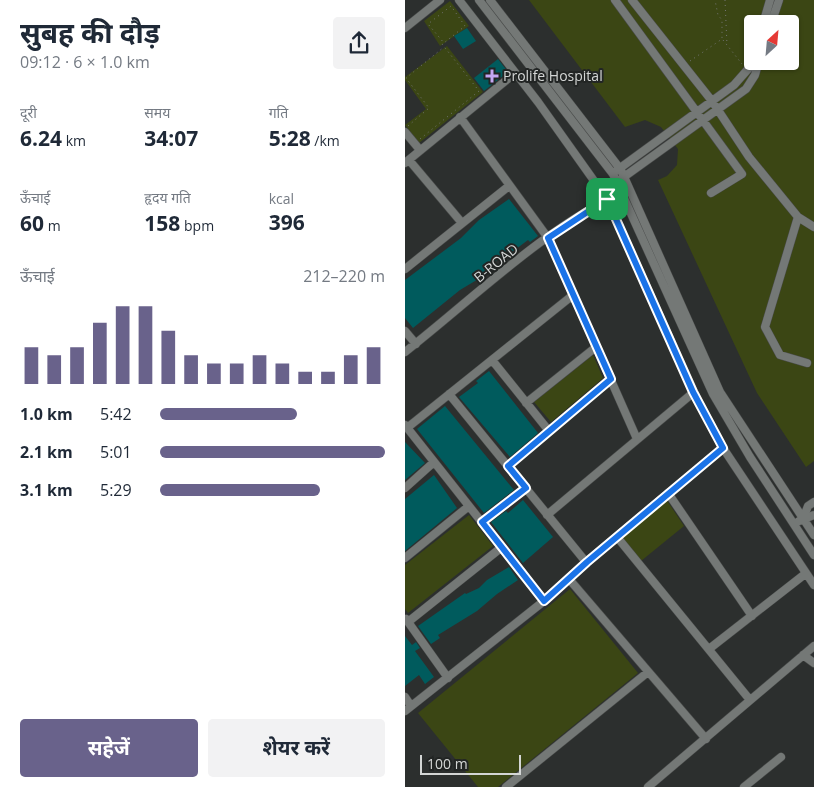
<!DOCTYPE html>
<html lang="hi">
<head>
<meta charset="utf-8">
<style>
  :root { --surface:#fff; --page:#f2f2f3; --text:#1f2937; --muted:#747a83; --accent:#69628b }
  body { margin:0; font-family:"Open Sans","Noto Sans Devanagari",sans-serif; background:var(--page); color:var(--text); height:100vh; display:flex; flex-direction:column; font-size:19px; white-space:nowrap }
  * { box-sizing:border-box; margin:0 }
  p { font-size:16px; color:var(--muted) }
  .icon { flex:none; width:28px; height:28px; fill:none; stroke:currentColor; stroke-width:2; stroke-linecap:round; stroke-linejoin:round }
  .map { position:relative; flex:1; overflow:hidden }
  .sheet { display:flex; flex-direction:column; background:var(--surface); width:405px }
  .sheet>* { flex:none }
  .needle { width:32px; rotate:26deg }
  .controls { position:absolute; left:339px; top:15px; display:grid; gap:10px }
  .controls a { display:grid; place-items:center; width:55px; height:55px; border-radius:5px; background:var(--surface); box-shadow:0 1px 4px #0004; font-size:25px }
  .scale { position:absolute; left:15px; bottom:12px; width:101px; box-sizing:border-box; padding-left:5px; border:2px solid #d4d6d5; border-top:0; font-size:14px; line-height:18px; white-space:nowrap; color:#d4d6d5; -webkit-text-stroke:4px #222524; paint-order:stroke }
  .pin { position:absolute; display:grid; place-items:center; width:42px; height:42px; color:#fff; margin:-21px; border-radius:10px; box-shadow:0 2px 8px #0006 }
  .round { display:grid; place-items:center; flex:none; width:52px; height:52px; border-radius:5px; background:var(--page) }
  .headline { display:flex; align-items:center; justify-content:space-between; height:85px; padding:0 20px }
  h1 { font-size:28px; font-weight:700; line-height:38px }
  .metrics { display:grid; grid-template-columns:repeat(3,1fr); gap:8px; height:85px; padding:5px 20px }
  .metrics div { display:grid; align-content:center }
  .metrics b { font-size:21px; font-weight:700 }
  .metrics small { font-size:14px; font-weight:400 }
  .metrics p { font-size:14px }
  .chart { height:140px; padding:10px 20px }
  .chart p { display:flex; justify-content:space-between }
  .chart svg { width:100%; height:90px; margin-top:5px; stroke:var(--accent); stroke-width:6 }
  .button { display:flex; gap:10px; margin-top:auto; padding:10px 20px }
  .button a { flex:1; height:58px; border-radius:5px; background:var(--accent); color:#fff; font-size:20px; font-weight:700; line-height:58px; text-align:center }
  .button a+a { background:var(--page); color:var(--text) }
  ul { padding:0 20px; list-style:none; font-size:16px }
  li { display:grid; grid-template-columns:80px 60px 1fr; align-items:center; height:38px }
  li i { height:12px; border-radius:6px; background:var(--accent) }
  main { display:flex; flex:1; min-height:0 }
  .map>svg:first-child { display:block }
  .green { fill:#3b4614; fill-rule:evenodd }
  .building { fill:#005b5d }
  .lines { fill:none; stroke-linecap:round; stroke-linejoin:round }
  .minor-casing { stroke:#4a4c4b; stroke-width:9 }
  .path { stroke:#757776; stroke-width:1; stroke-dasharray:1 4; stroke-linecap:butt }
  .minor { stroke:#747876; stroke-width:8 }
  .route-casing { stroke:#fff; stroke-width:10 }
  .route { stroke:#1a73e8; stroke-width:6 }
  .poi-dot { fill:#c3a7f2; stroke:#222524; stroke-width:2 }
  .labels { text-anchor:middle; stroke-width:4; stroke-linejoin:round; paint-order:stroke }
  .poi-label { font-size:14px; fill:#d4d6d5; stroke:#222524; text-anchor:start }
  .street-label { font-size:14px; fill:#d4d6d5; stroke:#222524 }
</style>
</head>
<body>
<main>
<section class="sheet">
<div class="headline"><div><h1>सुबह की दौड़</h1><p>09:12 · 6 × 1.0 km</p></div><a class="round"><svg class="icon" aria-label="share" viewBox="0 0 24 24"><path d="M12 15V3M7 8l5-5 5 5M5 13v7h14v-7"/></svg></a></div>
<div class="metrics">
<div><p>दूरी</p><b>6.24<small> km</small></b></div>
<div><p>समय</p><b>34:07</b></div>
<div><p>गति</p><b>5:28<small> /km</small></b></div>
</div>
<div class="metrics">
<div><p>ऊँचाई</p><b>60<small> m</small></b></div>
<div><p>हृदय गति</p><b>158<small> bpm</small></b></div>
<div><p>kcal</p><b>396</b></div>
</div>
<div class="chart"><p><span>ऊँचाई</span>212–220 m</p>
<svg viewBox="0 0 160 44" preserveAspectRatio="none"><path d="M5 44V26M15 44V30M25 44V26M35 44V14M45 44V6M55 44V6M65 44V18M75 44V30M85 44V34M95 44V34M105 44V30M115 44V34M125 44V38M135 44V38M145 44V30M155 44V26"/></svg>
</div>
<ul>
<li><b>1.0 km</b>5:42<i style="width:61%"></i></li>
<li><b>2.1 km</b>5:01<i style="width:100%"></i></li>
<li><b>3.1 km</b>5:29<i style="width:71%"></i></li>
</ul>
<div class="button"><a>सहेजें</a><a>शेयर करें</a></div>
</section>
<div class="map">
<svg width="409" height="787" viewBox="0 0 409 787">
  <rect width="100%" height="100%" fill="#2c2f2e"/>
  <path class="green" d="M124,0h285v461l-8,6 -49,-74 -99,-213 9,-4 10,-11 1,-16 -17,-22 -16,-7 -20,7zM348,24h37v37h-37z
    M45,1l19,25 -29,20 -16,-25z
    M42,46l36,46 -64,51 -14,-18 21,-16 -21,-29v-3z
    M188,355l10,23 -52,44 -17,-20z
    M261,499l18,27 -43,35 -19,-24z
    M64,515l24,31 -85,67 -3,-4v-44z
    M165,589l68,84 -140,114h-20l-60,-74z"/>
  <path class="building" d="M62,28l9,13 -13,8 -9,-13z
    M93,59l10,13 -24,19 -10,-13z
    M104,199l29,37 -8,6 -2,-2 -28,21 -2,-2 -11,9 3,4 -30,18 -47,38 -8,-10v-38l56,-42 18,-18z
    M84,371l49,62 -28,24 -51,-60 19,-14 -2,-2z
    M40,406l69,84 -30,23 -67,-84z
    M0,442l20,21 -20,17z
    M29,475l23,33 -52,43v-52z
    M118,500l30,37 -30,26 -32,-41 15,-11 2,2z
    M104,567l9,13 -21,14 -20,17 -39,24 2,3 -9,6 -13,-18 47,-33 1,1 13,-6 8,-8z
    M0,636l7,9 4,-3 4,6 -5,3 19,26 -9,7 -6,-9 -14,11z"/>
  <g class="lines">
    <g class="minor-casing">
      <path id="minor" d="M54,0l79,102 69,97 87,193 29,56 91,137
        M74,0l134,174 100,220 37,63 64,98
        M85,0l131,170 99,222 94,143
        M210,0l127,174 -31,19
        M227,0l80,101 37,56 49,60 16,10
        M358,24l7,-24
        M366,24l8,-24
        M0,28l35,-28
        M55,117l88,121 89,201
        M0,132l15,18
        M4,160l53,63
        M0,163l110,-90
        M211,171l118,-86 15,-17 4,-11
        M216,179l125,-90 9,-14 4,-14
        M393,217l-33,110 15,28 27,8
        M0,269l104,-83
        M0,331l11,13
        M0,352c69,-54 139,-124 220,-161
        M87,360l57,71
        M44,394l137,168
        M121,403l70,-56
        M0,425l139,176
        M2,428l166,-133
        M103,466l102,-87
        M0,488l29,-26
        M263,493l84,123
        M142,515l147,-123
        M398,519l5,-13 6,-4
        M394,521l15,-6
        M77,522l44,-34
        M212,537l133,163
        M0,558l64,-52
        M164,579l137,160
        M1,619l42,59
        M3,622l94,-75
        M304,649l96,-75
        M398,655l11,8
        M0,697l6,9
        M0,711l139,-110 42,-39 137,-114
        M101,787l142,-115
        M243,787l166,-141
        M339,787l37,-30"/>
    </g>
    <path class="path" d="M320,0l2,45
      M318,40l19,24
      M285,61l32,-22v-19l-4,-5 -3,-15
      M3,126l21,-18 -23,-30 38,-31
      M15,139l59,-48 -37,-47 2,-1 21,-17 -14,-20 -23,18 16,19"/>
    <use href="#minor" class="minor"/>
  </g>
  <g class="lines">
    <g class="route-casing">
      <path id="route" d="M202,199l86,193 30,56 -136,114 -43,39 -62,-79 44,-34 -18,-22 103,-87 -63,-141z"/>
    </g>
    <use href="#route" class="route"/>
  </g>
  <path class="poi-dot" d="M84.5 68.5h5v5h5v5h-5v5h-5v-5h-5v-5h5z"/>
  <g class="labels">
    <g class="poi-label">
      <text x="98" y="81">Prolife Hospital</text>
    </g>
    <g class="street-label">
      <text transform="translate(91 263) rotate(-39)" y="5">B-ROAD</text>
    </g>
  </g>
</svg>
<div class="controls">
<a><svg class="needle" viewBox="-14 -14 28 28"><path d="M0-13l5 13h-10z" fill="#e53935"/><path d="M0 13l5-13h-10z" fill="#747a83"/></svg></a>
</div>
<div class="scale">100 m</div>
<div class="pin" style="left:202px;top:199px;background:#1e9e55"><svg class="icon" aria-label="arrive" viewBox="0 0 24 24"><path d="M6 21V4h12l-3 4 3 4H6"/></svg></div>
</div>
</main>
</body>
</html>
